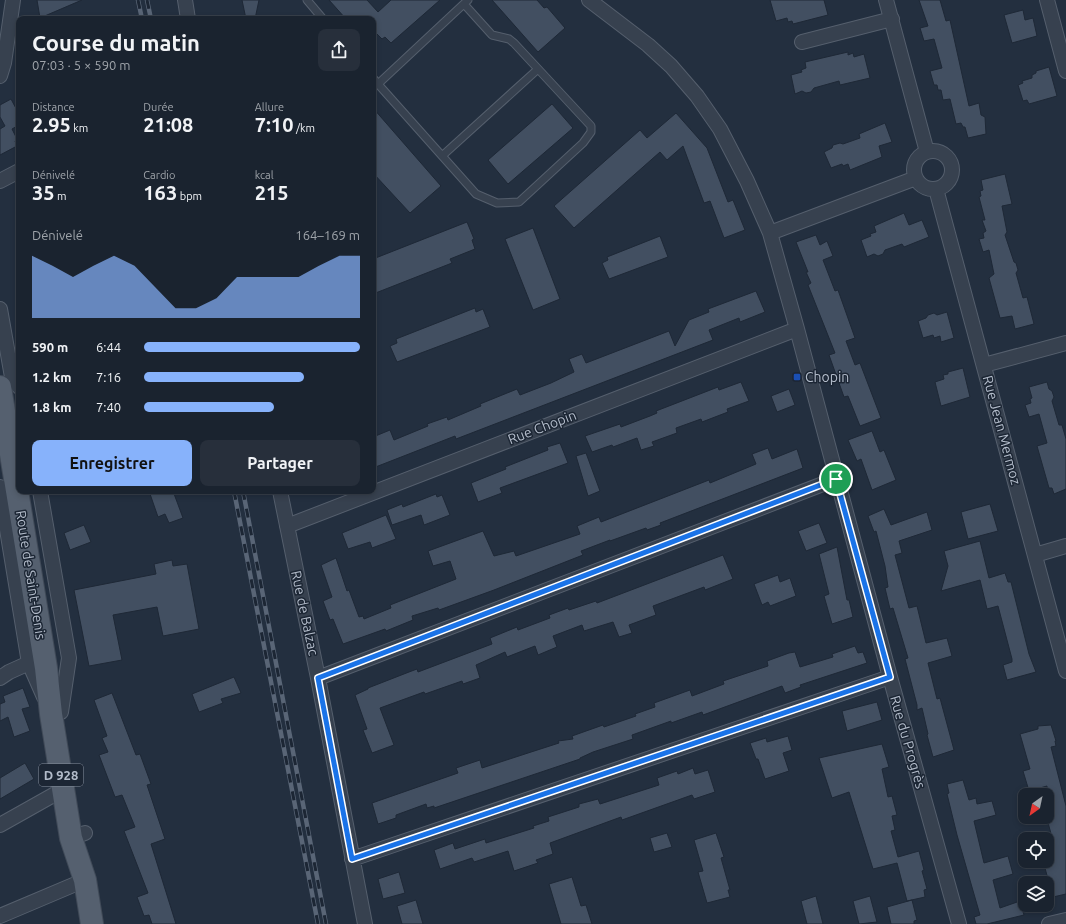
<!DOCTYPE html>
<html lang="fr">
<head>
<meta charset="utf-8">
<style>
  :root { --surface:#1a232f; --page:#272f3b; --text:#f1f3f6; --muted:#9fa4aa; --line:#38404b; --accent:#87b2fb }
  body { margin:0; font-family:Ubuntu,sans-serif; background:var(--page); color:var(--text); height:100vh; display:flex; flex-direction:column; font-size:15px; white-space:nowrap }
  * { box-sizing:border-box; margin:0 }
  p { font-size:13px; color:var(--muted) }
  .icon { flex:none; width:22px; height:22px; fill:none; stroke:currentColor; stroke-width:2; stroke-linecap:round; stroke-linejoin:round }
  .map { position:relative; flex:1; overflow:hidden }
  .side { position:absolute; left:16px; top:16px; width:360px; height:478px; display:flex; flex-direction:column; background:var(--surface); border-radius:8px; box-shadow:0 2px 6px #0003,0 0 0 1px var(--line) }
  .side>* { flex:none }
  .needle { width:26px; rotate:213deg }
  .buttons { position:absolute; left:1018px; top:788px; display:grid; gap:8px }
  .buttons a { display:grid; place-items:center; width:36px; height:36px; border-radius:8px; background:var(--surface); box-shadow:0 2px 6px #0003,0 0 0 1px var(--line); font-size:20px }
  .pin { position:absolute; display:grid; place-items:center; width:34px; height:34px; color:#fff; margin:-17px; border:2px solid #fff; border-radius:50%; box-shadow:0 1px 4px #0007 }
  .round { display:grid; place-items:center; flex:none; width:42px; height:42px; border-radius:8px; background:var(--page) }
  .overview { display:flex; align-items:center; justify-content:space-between; height:68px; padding:0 16px }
  h1 { font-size:22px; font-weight:700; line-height:30px }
  .figures { display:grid; grid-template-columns:repeat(3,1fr); gap:6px; height:68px; padding:4px 16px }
  .figures div { display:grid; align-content:center }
  .figures b { font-size:20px; font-weight:700 }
  .figures small { font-size:11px; font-weight:400 }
  .figures p { font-size:11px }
  .chart { height:112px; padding:8px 16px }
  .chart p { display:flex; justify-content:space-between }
  .chart svg { width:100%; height:72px; margin-top:4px; fill:var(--accent); opacity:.7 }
  .cta { display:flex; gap:8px; margin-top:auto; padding:8px 16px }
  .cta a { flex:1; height:46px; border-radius:8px; background:var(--accent); color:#111; font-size:16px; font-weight:700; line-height:46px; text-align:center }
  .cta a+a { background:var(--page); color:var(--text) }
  ul { padding:0 16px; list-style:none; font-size:13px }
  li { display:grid; grid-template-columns:64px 48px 1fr; align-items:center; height:30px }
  li i { height:10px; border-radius:5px; background:var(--accent) }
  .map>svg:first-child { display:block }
  .building { fill:#424f61; stroke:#1e2836 }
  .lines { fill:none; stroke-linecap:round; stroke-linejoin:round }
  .lane-casing { stroke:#555f6d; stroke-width:9 }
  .street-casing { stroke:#555f6d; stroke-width:16 }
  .primary-casing { stroke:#404a58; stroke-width:24 }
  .lane { stroke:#37414f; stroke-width:7 }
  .street { stroke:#37414f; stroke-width:14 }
  .primary { stroke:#55606f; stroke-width:22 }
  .rail-casing { stroke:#596576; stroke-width:4.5 }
  .rail { stroke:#1c2634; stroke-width:3; stroke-dasharray:9; stroke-linecap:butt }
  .route-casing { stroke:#fff; stroke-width:8 }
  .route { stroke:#1a73e8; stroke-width:5 }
  .transit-dot { fill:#1a4fb4; stroke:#1c2634; stroke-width:1.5 }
  .labels { text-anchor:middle; stroke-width:3; stroke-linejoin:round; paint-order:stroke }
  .shield { fill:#1c2634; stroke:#868f9d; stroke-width:1 }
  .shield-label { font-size:13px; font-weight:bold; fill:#b3bcca }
  .poi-label { font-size:14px; fill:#b3bcca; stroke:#1c2634; text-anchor:start }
  .street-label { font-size:14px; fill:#b3bcca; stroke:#1c2634 }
</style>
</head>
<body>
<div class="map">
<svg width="1066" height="924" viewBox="0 0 1066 924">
  <rect width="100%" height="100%" fill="#232f3f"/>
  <path class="building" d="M37,0h45l-42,18z
    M242,0h17l-4,19h-9z
    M329,0h38l11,12 13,-12h49l-49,43 -6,-6 -3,2 -9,-9v-11h-27z
    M492,0h45l7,8 3,-1 18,21 -27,24z
    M770,0h54l4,15 -35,9 -1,-3 -4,1 -1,-4 -11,3z
    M919,0h21l6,21 4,-1 19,86 10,-3 2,12 4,2 1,17 -18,4 -3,-11h-2l-2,-4 -5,1 -6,-25 -7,1 -2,-10h-3l-1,-5h-3l-4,-14 12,-3 -8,-29 -10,2 -4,-13 8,-2z
    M1023,10l2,10 8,-2 4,18 -25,7 -8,-28z
    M848,52v3l5,-2 1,4 10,-3 6,24 -30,7 -1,-4 -25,7 -3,4 -5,1 -4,-2 -7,3 -4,-19 11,-3 -1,-2 5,-2 -1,-6z
    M1049,67l8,29 -28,8 -2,-4 -4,1 -5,-16 5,-2 -1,-2 10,-3v-3l4,-2v-2z
    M11,99l8,15v11l-7,4 5,10 -2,2 2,5 -17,9v-26l5,-3 -5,-9v-12z
    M552,104l21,24 -65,56 -20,-24z
    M373,108l68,78 -31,27 -37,-40z
    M676,113l31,35 21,54 5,-2 12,30 -21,8 -14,-37 -6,2 -21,-57 -16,14 -7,-8 -86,76 -20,-22 86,-76 7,8z
    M885,123l7,19 -13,4 3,11 -32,13 -2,-6 -5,2 -1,-2 -11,4 -7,-16 8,-4 1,-3 7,-2 3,1 17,-6 -1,-4z
    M1005,174l7,30 -10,2 5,26 -2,3 9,27 2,1 2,7 -2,3 7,25 4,-1 7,27 -19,5 -3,-13 -12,2 -11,-40 5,-4 -5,-24 -6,2 -4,-13 5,-1 -1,-5 3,-2 -4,-11h3l-6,-23 2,-1 -1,-5 3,-1 -2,-10z
    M904,213l5,12 13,-5 7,17 -25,10 -2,-3 -17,6 -2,4 -5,2 -4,-2 -7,3 -6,-17 10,-4 -1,-2 6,-2 -2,-6z
    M467,222l7,17 -2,1 3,9 -25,10 2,4 -79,31v-35z
    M533,228l27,71 -27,11 -28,-71z
    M816,235l4,10 7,-4 6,15 -10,4 12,31 3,-1 17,48 -9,3 9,24 5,-2 21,55 -21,8 -12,-30 -4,1 -15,-42 6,-2 -27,-68 3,-2 -5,-11h2l-12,-30z
    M660,236l8,21 -59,22 -7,-16 6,-3 -1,-3z
    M756,291l9,21 -25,10 -1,-4 -30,12 4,10 -257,99 -1,-3 -82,32v-31l17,-7 4,10 34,-14 -1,-2 20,-7 1,3 33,-14 -1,-2 37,-15 3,6 31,-12 23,-11 -5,-13 13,-5 4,9 83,-32 6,15 14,-26 20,-8 -1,-3z
    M475,308l1,4 7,-3 7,18 -93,35 -7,-16 7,-3 -1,-4z
    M947,312l7,26 -13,4 -1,-6 -6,2 -1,-3 -10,3 -5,-17 8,-3 2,-3 6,-2 3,2z
    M963,368l7,29 -29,9 -6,-24 9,-3 -1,-4 5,-1v-2z
    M741,382l8,19 -22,8 1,3 -26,10 -1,-3 -25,9 1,5 -25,9 2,4 -13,4 -4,-12 -24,9 -1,-2 -20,7 -7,-16 35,-12 1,3 29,-11 7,-3 -1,-2 62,-24 1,3z
    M1047,382l2,7 3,2 2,6 -2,4 7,24h3l4,14v50l-12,5 -2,-6h-3l-12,-42 10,-3 -8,-29 -10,3 -4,-12 6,-2 -1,-4 2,-1 -3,-11z
    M789,389l6,16 -18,7 -6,-16z
    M872,431l8,21 4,-2 12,30 -24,10 -11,-31 -4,2 -9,-21z
    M560,443l8,20 -68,25 2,5 -24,9 -7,-19 35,-14 -1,-2 43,-17 -1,-3z
    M768,448l4,11 25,-10 6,19 -143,55 1,2 -14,5 -1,-2 -36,13v-1l-29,11 2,4 -89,35 -55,20 -1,-2 -26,8 1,4 -27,11 -1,-2 -42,15 -10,-25 -3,1 -7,-19 9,-4 -11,-32 15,-7 11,33 2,-1 10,27 4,-1 1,3 27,-11 -1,-3 66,-26 -6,-18 -17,5 -5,-15 55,-20 11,25 20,-5 2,5 64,-22 -3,-8 22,-9 2,5 108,-42 1,3 46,-19 -4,-10z
    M586,453l14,38 -12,5 -12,-40z
    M149,491h24l10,27 -14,5 -4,-9 -7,3z
    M436,494l1,3 5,-2 8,20 -26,10 -3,-10 -29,10 -5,-15 15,-6 1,3z
    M990,504l8,27 -30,8 -7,-27z
    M884,509l7,16 36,-13 5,18 -33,11 3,12 -7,2 14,53 8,-2 9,37 21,-5 5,18 -24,7 9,36 3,-1 14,52 -21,7 -6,-22 1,-1 -6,-26 -5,2v-5l-12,-46 3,-1 -15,-50 -3,1 -5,-21 3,-1 -3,-21 -9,-35 -2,1 -6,-16z
    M386,515l10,24 -24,9 -2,-6 -22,7 -6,-16z
    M819,523l8,20 -21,8 -8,-20z
    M84,525l7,17 -21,8 -6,-17z
    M980,541l9,37 16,-5 3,9h3l18,72 7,18 -29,8 -4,-15 9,-3v-3l-14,-53 -11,3 -7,-29 -39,11 7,-25 -4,-15z
    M837,547l10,53h2l4,17 -21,7 -8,-28 5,-2 -10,-40z
    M723,555l10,24 -28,11 -1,-3 -51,19 3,9 -27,10 3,8 -13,4 -6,-15 -29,9 -2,-6 -29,11 4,11 -19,8 -3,-9 -28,11 -2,-5 -29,13 4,13 -17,6 -1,-3 -37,13 -1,-2 -44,16 14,37 -22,8 -9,-23 4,-1 -12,-34 13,-6v-1l41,-16 8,-3 1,3 74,-28 -2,-6 27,-11 1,3 32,-12 -1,-3 19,-7 1,2 27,-9 1,2z
    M172,560l1,6 14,-2 12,65 -36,7 -6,-29 -44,8 9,45 -33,6 -15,-76 82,-16 -2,-10z
    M778,575l2,7 10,-4 6,18 -26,10 -2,-4 -6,3 -8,-21z
    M855,646l3,7 5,-1 4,11 -67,22 1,2 -16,6 -3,-7 -79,29 -1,-3 -31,11v-2l-39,14 1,4 -40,13 -13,6v1l-146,49v-2l-7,2 -1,-4 -30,11v3l-18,6 -6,-21 86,-30 -2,-5 24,-8 2,8 46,-15 31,-10 -1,-2 15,-2 -1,-3 31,-11 1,2 32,-11 -1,-2 20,-7 -1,-4 36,-13 2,6 32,-12 -1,-3 45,-15 -1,-5 22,-8 6,-1 5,15 33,-10 -1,-3z
    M234,677l7,16 -20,6 2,4 -24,9 -7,-18z
    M23,688l7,19 -8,2 8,22 -16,6 -6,-20 -8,4v-17l5,-2 -2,-6z
    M112,693l24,62 4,-1 11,30 -4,1 18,54 -14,5 25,80h-24l-3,-9 -5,1 -7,-19 11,-4 -24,-62 11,-4 -13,-32 -7,2 -16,-42 9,-3 -6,-14 5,-2 -13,-36z
    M877,702l5,18 -35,11 -5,-20z
    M1051,725l5,16h-1l1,5 -5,1 15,59v88l-13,3 -10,-36h4v-19l6,-1 -6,-22v-33l-18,5 -6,-20 7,-2 -10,-35 18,-5v-3z
    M788,736l4,14 -9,3 6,18 -24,8 -7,-20h-2l-6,-16 16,-5 1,4z
    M882,744l7,23 -7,2 6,28 4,-1 5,19 -5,1 3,14 -4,1 7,26 21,-6 5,19 -2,1 5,18 -3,1 1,7 -18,4 -10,-38 -24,6 -24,-77 -17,6 -13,-40z
    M25,763l9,16 -34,20v-21z
    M693,768l2,6 13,-4 7,22 -21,7 -2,-4 -70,25 -1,-3 -71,26 3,11 -17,6 2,3 -24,8 -6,-20 -34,11 -2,-4 -32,11 -6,-19 19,-7 2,6 30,-10 1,4 48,-15 -1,-2 16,-5 -1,-4 31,-10v-3l19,-5 2,5 59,-19 -2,-7 20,-7 1,3z
    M963,780l6,20 7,-2 1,6 15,-3 4,14 -22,6 10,42 24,-7 5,18 -20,6 7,28 20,-7 4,14 -37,9h-11l-2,-7 6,-2 -23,-80 -10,-41 2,-1 -2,-9z
    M667,833l5,14 -18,5 -4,-14z
    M716,833l8,24 -3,1 9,32h-2l2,7 -23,6 -9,-31 5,-1 -9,-31z
    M399,872l6,21 -22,6 -5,-20z
    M572,877l9,29 5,-1 6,19h-31l-12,-40z
    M816,896l7,28h-16l-6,-23z
    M870,896l7,26 -18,2 -6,-23z
    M416,900l7,24h-21l-5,-18z
    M912,900l5,20 -3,1v3h-23l-4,-17z"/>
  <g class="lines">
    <g class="lane-casing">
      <path id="lane" d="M307,0l16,19
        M464,4l28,31 17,4 5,4 77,83v6l-8,11 -64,59 -22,1 -21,-9 -98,-110 90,-84
        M373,78l5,6
        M442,156l96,-87"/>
    </g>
    <g class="street-casing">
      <path id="street" d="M185,0l3,19
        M589,0l59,45 23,21 26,30 23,33 27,52 23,52 27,96 93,348 69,247
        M886,0l41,152
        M1047,0l19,71
        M802,42l90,-23
        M0,76l4,-13 9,-63
        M914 170a19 19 0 1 1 38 0a19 19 0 1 1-38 0Z
        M0,181l19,-10
        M936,189l130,482
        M770,233l146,-55
        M0,309l12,68 7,10
        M984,365l82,-22
        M0,487l29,176 15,34
        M40,491l29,167 -8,54
        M280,491l38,187 47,246
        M287,526l510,-197
        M1035,555l31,-9
        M0,678l9,-6 20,-9
        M318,678l518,-199
        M0,825l64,-36
        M71,838l14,-5
        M352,859l538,-182
        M0,916l85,-36
        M1049,924l17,-4"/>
    </g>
    <g class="primary-casing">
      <path id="primary" d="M0,387l46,281 5,46 20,124 14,42 7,44"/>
    </g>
    <use href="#lane" class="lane"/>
    <use href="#street" class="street"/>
    <use href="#primary" class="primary"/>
    <g class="rail-casing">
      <path id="rail" d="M138,0l4,19
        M147,0l4,19
        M234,491l84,433
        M243,491l83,433"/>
    </g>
    <use href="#rail" class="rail"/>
  </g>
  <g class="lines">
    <g class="route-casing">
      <path id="route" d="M836,479l54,198 -538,182 -34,-181z"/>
    </g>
    <use href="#route" class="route"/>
  </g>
  <rect class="transit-dot" x="793" y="373" width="8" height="8" rx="2"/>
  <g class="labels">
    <rect class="shield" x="39" y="764" width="44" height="22" rx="3"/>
    <g class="shield-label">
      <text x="61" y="780">D 928</text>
    </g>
    <g class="poi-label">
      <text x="805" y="382">Chopin</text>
    </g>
    <g class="street-label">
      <text transform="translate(542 427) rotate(-21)" y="5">Rue Chopin</text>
      <text transform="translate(1002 430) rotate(75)" y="5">Rue Jean Mermoz</text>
      <text transform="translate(31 575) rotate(81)" y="5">Route de Saint-Denis</text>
      <text transform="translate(305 613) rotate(78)" y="5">Rue de Balzac</text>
      <text transform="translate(908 742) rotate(74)" y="5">Rue du Progrès</text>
    </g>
  </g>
</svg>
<div class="buttons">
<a><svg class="needle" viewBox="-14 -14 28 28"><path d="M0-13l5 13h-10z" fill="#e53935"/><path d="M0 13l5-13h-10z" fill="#9fa4aa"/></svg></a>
<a><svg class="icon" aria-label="locate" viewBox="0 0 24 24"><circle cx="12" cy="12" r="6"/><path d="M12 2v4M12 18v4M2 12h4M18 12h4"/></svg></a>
<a><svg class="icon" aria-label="layers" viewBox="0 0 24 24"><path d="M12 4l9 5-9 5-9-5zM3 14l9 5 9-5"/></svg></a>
</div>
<div class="pin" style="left:836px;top:479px;background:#1e9e55"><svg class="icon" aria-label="arrive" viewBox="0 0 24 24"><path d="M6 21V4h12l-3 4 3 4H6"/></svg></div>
<section class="side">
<div class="overview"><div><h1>Course du matin</h1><p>07:03 · 5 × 590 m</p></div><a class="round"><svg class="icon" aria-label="share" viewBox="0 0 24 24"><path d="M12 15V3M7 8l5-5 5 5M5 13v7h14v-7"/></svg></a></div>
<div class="figures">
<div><p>Distance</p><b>2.95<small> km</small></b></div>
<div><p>Durée</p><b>21:08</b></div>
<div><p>Allure</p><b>7:10<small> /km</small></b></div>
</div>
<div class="figures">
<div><p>Dénivelé</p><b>35<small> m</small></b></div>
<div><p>Cardio</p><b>163<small> bpm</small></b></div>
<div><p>kcal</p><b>215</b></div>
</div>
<div class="chart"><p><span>Dénivelé</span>164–169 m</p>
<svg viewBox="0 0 160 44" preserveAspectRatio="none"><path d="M0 44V6L10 12L20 19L30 12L40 6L50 12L60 25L70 38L80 38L90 32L100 19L110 19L120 19L130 19L140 12L150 6L160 6V44z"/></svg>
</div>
<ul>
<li><b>590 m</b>6:44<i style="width:100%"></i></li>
<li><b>1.2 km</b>7:16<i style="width:74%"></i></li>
<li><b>1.8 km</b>7:40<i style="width:60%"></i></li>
</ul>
<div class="cta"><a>Enregistrer</a><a>Partager</a></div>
</section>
</div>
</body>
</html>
